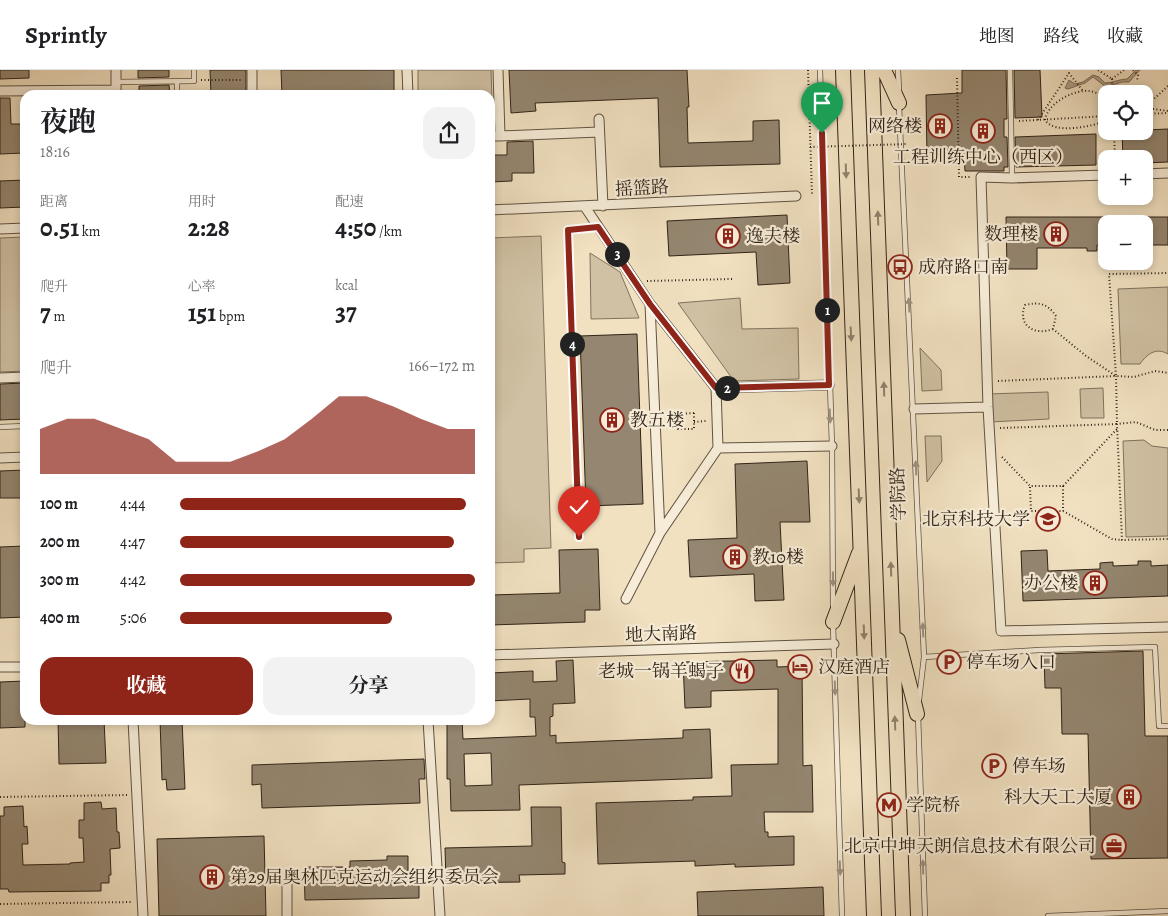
<!DOCTYPE html>
<html lang="zh">
<head>
<meta charset="utf-8">
<style>
  :root { --surface:#fff; --page:#f2f2f2; --text:#202124; --muted:#757577; --line:#e0e0e0; --accent:#8f2418 }
  body { margin:0; font-family:Alegreya,"Noto Serif SC",serif; background:var(--page); color:var(--text); height:100vh; display:flex; flex-direction:column; font-size:19px; white-space:nowrap }
  * { box-sizing:border-box; margin:0 }
  p { font-size:16px; color:var(--muted) }
  .icon { flex:none; width:28px; height:28px; fill:none; stroke:currentColor; stroke-width:2; stroke-linecap:round; stroke-linejoin:round }
  .map { position:relative; flex:1; overflow:hidden }
  .panel { position:absolute; left:20px; top:20px; width:475px; height:635px; display:flex; flex-direction:column; background:var(--surface); border-radius:15px; box-shadow:0 2px 8px #0003 }
  .panel>* { flex:none }
  .controls { position:absolute; left:1098px; top:15px; display:grid; gap:10px }
  .controls a { display:grid; place-items:center; width:55px; height:55px; border-radius:10px; background:var(--surface); box-shadow:0 2px 8px #0003; font-size:25px }
  .pin { position:absolute; display:grid; place-items:center; width:42px; height:42px; color:#fff; margin:-51px -21px; border-radius:50% 50% 50% 0; rotate:-45deg; box-shadow:0 0 5px #0007 }
  .pin .icon { rotate:45deg }
  .km { position:absolute; width:25px; height:25px; margin:-12px; border-radius:50%; background:#222; color:#fff; font-size:14px; line-height:25px; text-align:center }
  .round { display:grid; place-items:center; flex:none; width:52px; height:52px; border-radius:15px; background:var(--page) }
  .summary { display:flex; align-items:center; justify-content:space-between; height:85px; padding:0 20px }
  h1 { font-size:28px; font-weight:700; line-height:38px }
  .stats { display:grid; grid-template-columns:repeat(3,1fr); gap:8px; height:85px; padding:5px 20px }
  .stats div { display:grid; align-content:center }
  .stats b { font-size:25px; font-weight:700 }
  .stats small { font-size:14px; font-weight:400 }
  .stats p { font-size:14px }
  .chart { height:140px; padding:10px 20px }
  .chart p { display:flex; justify-content:space-between }
  .chart svg { width:100%; height:90px; margin-top:5px; fill:var(--accent); opacity:.7 }
  .action { display:flex; gap:10px; margin-top:auto; padding:10px 20px }
  .action a { flex:1; height:58px; border-radius:15px; background:var(--accent); color:#fff; font-size:20px; font-weight:700; line-height:58px; text-align:center }
  .action a+a { background:var(--page); color:var(--text) }
  ul { padding:0 20px; list-style:none; font-size:16px }
  li { display:grid; grid-template-columns:80px 60px 1fr; align-items:center; height:38px }
  li i { height:12px; border-radius:6px; background:var(--accent) }
  header { display:flex; align-items:center; gap:30px; box-sizing:border-box; height:70px; padding:0 25px; background:var(--surface); border-bottom:1px solid var(--line) }
  header strong { font-size:24px }
  nav { display:flex; gap:28px; margin-inline-start:auto; font-size:18px }
  .map>svg:first-child { display:block }
  .green { fill:#d0c1a4; stroke:#80725e }
  .water { fill:#afa088; stroke:#7c6e5b }
  .building { fill:#948670; stroke:#302318; fill-rule:evenodd }
  .lines { fill:none; stroke-linecap:round; stroke-linejoin:round }
  .lane-casing { stroke:#605242; stroke-width:6 }
  .street-casing { stroke:#605242; stroke-width:11 }
  .primary-casing { stroke:#302318; stroke-width:16 }
  .path { stroke:#302318; stroke-width:2; stroke-dasharray:1 2.5; stroke-linecap:butt }
  .lane { stroke:#f6ecd7; stroke-width:4.5 }
  .street { stroke:#f6ecd7; stroke-width:9 }
  .primary { stroke:#f1e1c1; stroke-width:14 }
  .path-bridge { stroke:#302318; stroke-width:2; stroke-dasharray:1 2.5; stroke-linecap:butt }
  .oneway { fill:#90826c }
  .oneway2 { fill:#9d9281 }
  .route-casing { stroke:#fff; stroke-width:10 }
  .route { stroke:#8f2418; stroke-width:6 }
  .labels { text-anchor:middle; stroke-width:4.5; stroke-linejoin:round; paint-order:stroke }
  .poi-label { font-size:18px; fill:#302318; stroke:#f6ecd7; text-anchor:start }
  .street-label { font-size:18px; fill:#302318; stroke:#f6ecd7 }
</style>
</head>
<body>
<header>
<strong>Sprintly</strong>
<nav><a>地图</a><a>路线</a><a>收藏</a></nav>
</header>
<div class="map">
<svg width="1168" height="846" viewBox="0 0 1168 846">
  <rect width="100%" height="100%" fill="#f1e1c1"/>
  <filter id="stains"><feTurbulence type="fractalNoise" baseFrequency=".004" numOctaves="4"/><feColorMatrix values="0 0 0 0 .2 0 0 0 0 .09 0 0 0 0 .02 0 0 0 .5 -.17"/></filter>
  <radialGradient id="worn" r=".72"><stop offset=".6" stop-color="#630" stop-opacity="0"/><stop offset="1" stop-color="#630" stop-opacity=".3"/></radialGradient>
  <path class="green" d="M418,0h73l2,60h-3v-35h-72z
    M541,166l10,312 -27,1v13l-34,1v-325z
    M25,167v134l-25,1v-134z
    M590,183l30,19 19,46 -48,1z
    M1168,217v67c-12,-7 -21,0 -28,10h-19l-3,-75z
    M740,228l2,31 56,-1 1,51 -65,2 -56,-78z
    M920,278l21,22 1,20 -20,1z
    M1103,318l1,30h-23l-1,-29z
    M1048,322l1,27 -59,3 -2,-28z
    M925,366h16l1,25 -15,21z
    M1144,370l8,6 16,2v88l-42,1 -3,-96z"/>
  <path class="water" d="M1136,0h4l-11,12h-7l-16,5 -13,-10 -8,6 -17,6 -3,-1 4,-8 6,4 8,-2 10,-7 6,2 6,6c8,0 14,-4 22,-4z"/>
  <path class="building" d="M0,0h29v8l-29,1z
    M138,0h31v7l-31,1z
    M210,0h36v25h-35z
    M281,0h113v25h-112z
    M509,0h178l2,37h-2l1,36 65,-2v-20l26,-1 1,44 -120,3 -2,-69 -123,5 1,8 -25,2z
    M962,0h44l1,49h-3v18h3l1,30h-4v4h-39l-1,-14 -37,1 -1,-63 36,-2z
    M1014,0h26l2,47 -27,1z
    M169,15l1,10h-31v-9z
    M0,28h10l1,26h14v29l-25,1z
    M1168,59v33l-24,1v-4h-21l-1,-28z
    M1096,64v31l-80,2 -1,-30z
    M533,71l1,32h-22v8l-22,1v-27h17v-13z
    M25,110v27l-25,1v-27z
    M787,145l3,68 -32,2 -2,-33 -87,4 -2,-35z
    M1006,147h100v28h-9v6h-10v-3h-50v21h-30z
    M1144,147h24v28h-24z
    M637,264l6,170 -57,2 -6,-170z
    M25,313v36l-25,1v-36z
    M807,391l3,61h-30l4,78 -29,1 -1,-27 -64,3 -2,-37 49,-2 -2,-74z
    M25,400v28h-25v-27z
    M25,476v71l-25,1v-71z
    M598,479l2,61h-15v12l-95,3v-30l70,-2 -1,-43z
    M1047,480l1,21 52,-2v-6l13,-1v4l25,-1v-4h13v5l17,-1v31l-145,5 -2,-50z
    M1143,581l2,85h23v122l-77,1 -3,-125h-26l-1,-46h-16l-1,-34z
    M573,590l2,43 -22,1v12l-3,1v19l6,-1v8l127,-5v-8l27,-1 2,49 -193,7 1,25 -69,1 -1,-32h-3v-59h15l1,19 73,-3 -1,-19h-5v-18l-40,2v-28l43,-2v11l24,-1 -1,-20zM491,683l1,32 -27,1 -1,-32z
    M777,590v7l25,-1 1,100 9,-1 1,47h-49l1,20h3v5l26,-1v29l-59,2v-3l-40,2v-5l-97,3 -2,-61 97,-3v-3l39,-1 -1,-31 47,-1v-75l-67,2v16l-26,1 -2,-46z
    M25,611v46l-25,1v-46z
    M58,650h46l2,43 -47,1z
    M160,650h22l3,69 -18,1 -1,-11 -4,1z
    M424,689l1,20h-6l1,24 -158,5 -1,-24 -9,1v-20z
    M101,732l1,7 14,-1 1,24h2l1,16 -10,1 1,26h-2v8h-8v8l-92,1 -1,-3h-8v-73h4v-9l19,-1 1,21 3,-1 1,18h-6l1,21 47,-1v-1l14,-1 -1,-24h-4v-18h5v-17z
    M531,737h30l1,55 3,1v11l-46,1 1,7 -74,1 -1,-35 87,-2z
    M264,766l2,80h-107l-2,-77z
    M387,786h21v15h11v27l-114,2 -1,-33h46v-6l37,-1z
    M823,817l1,29h-126l-1,-24z"/>
  <g class="lines">
    <g class="lane-casing">
      <path id="lane" d="M820,0l12,376 1,160
        M898,0l1,21
        M1010,0l2,108
        M177,11v14
        M116,12l78,-1v-11
        M899,36l25,551 -5,43
        M0,357l25,-1
        M833,554l9,292
        M924,587l115,-7 116,-3 4,79h9
        M918,645l7,201
        M1048,846l120,-5"/>
    </g>
    <g class="street-casing">
      <path id="street" d="M116,0v25
        M252,0v25
        M407,0l1,25
        M498,0l2,66 99,-4
        M0,21l116,-1
        M599,49l4,87
        M490,66h10
        M1144,104l24,-1
        M1106,105l-94,3 -31,-1 7,230 13,224 167,-4
        M585,137l65,97 66,84 2,60 -58,85 -34,66
        M490,140l306,-14
        M0,159l25,-1
        M650,234l10,229
        M0,308l25,-1
        M716,318l113,-3
        M914,339l74,-2
        M718,378l114,-2
        M0,388l25,-1
        M490,585l344,-11
        M0,597h25
        M133,650l10,196
        M428,650l12,196
        M287,813v33"/>
    </g>
    <g class="primary-casing">
      <path id="primary" d="M843,0c8,282 23,564 31,846
        M872,0l31,846
        M884,0l15,33
        M833,552l26,-69
        M898,570l19,74"/>
    </g>
    <path class="path" d="M808,0l4,125
      M1098,0l14,9
      M1133,0l5,5 -1,6
      M957,8l2,99h12
      M1112,9l12,-9
      M1112,9v15
      M201,10h41
      M1112,20l21,-4
      M1106,27c-7,-3 -14,-7 -22,-6 -15,1 -37,14 -39,29 9,15 48,6 61,1
      M1144,38l24,-22
      M1146,38l22,3
      M1144,44l24,-1
      M1038,50l31,-47 14,18
      M1019,51l87,-5
      M1114,61l1,28
      M647,211l85,-2
      M1053,259c-18,7 -36,-3 -28,-24 14,-3 22,-2 31,11l-3,13 33,27 30,20 18,1 21,-6 13,2
      M998,311l118,-5 -7,-102 59,-1
      M694,343v16h-16l-1,-15z
      M694,352l12,-1
      M665,353l13,-1
      M1000,358l117,-4 -1,-48
      M1168,360h-13l-19,-8 -19,2 5,116 46,-1
      M1002,387l28,29h33l54,-57
      M1063,416v25
      M1030,417l1,24h32l49,28 10,1
      M579,467l-11,-307 18,-2
      M0,727l128,-2
      M0,834l132,-2"/>
    <use href="#lane" class="lane"/>
    <use href="#street" class="street"/>
    <use href="#primary" class="primary"/>
    <path class="path-bridge" d="M810,77l98,-3"/>
  </g>
  <defs><path id="oneway-solid" d="M-6-.8H1V-3.2L6.5 0L1 3.2V.8H-6Z" transform="scale(1.25)"/></defs>
  <g class="oneway">
    <use href="#oneway-solid" transform="translate(846 101) rotate(88)"/>
    <use href="#oneway-solid" transform="translate(878 148) rotate(-92)"/>
    <use href="#oneway-solid" transform="translate(851 264) rotate(87)"/>
    <use href="#oneway-solid" transform="translate(884 319) rotate(-92)"/>
    <use href="#oneway-solid" transform="translate(859 426) rotate(87)"/>
    <use href="#oneway-solid" transform="translate(891 499) rotate(-92)"/>
    <use href="#oneway-solid" transform="translate(864 562) rotate(88)"/>
    <use href="#oneway-solid" transform="translate(895 653) rotate(-92)"/>
  </g>
  <g class="oneway2">
    <use href="#oneway-solid" transform="translate(909 235) rotate(-93)"/>
    <use href="#oneway-solid" transform="translate(830 346) rotate(88)"/>
    <use href="#oneway-solid" transform="translate(916 398) rotate(-92)"/>
    <use href="#oneway-solid" transform="translate(833 509) rotate(89)"/>
    <use href="#oneway-solid" transform="translate(923 560) rotate(-92)"/>
    <use href="#oneway-solid" transform="translate(835 618) rotate(88)"/>
    <use href="#oneway-solid" transform="translate(923 797) rotate(-92)"/>
    <use href="#oneway-solid" transform="translate(840 798) rotate(88)"/>
  </g>
  <g class="lines">
    <g class="route-casing">
      <path id="route" d="M579,467l-11,-307 30,-3 52,77 66,84 113,-3 -7,-252"/>
    </g>
    <use href="#route" class="route"/>
  </g>
  <defs>
    <g id="building-ring" transform="scale(1.25)"><circle r="9.5" fill="#f6ecd7" stroke="#8f2418" stroke-width="1.5"/><path d="M-4-6H4V6H1V3H-1V6H-4ZM-2.5-4.3h1.7v1.8h-1.7ZM.8-4.3h1.7v1.8H.8ZM-2.5-1h1.7V.8h-1.7ZM.8-1h1.7V.8H.8Z" fill="#8f2418"/></g>
    <g id="bus-ring" transform="scale(1.25)"><circle r="9.5" fill="#f6ecd7" stroke="#8f2418" stroke-width="1.5"/><path d="M-5-6H5V4H4V6H2V4H-2V6H-4V4H-5ZM-3.5-4V0h7V-4ZM-3.5 1.2v1.5H-2V1.2ZM2 1.2v1.5H3.5V1.2Z" fill="#8f2418"/></g>
    <g id="university-ring" transform="scale(1.25)"><circle r="9.5" fill="#f6ecd7" stroke="#8f2418" stroke-width="1.5"/><path d="M0-5L7-2L0 1L-7-2ZM-4 1L0 2.5L4 1V4Q0 6-4 4Z" fill="#8f2418"/></g>
    <g id="parking-ring" transform="scale(1.25)"><circle r="9.5" fill="#f6ecd7" stroke="#8f2418" stroke-width="1.5"/><path d="M-3.5-5.5H1a3.5 3.5 0 0 1 0 7H-1V5.5H-3.5ZM-1-3.4V-.6H.8a1.4 1.4 0 0 0 0-2.8Z" fill="#8f2418"/></g>
    <g id="hotel-ring" transform="scale(1.25)"><circle r="9.5" fill="#f6ecd7" stroke="#8f2418" stroke-width="1.5"/><path d="M-6-4.5h1.5V1H6V5H4.5V3h-9V5H-6ZM-4 0a1.8 1.8 0 1 1 3.6 0ZM.5 0V-2.5h3Q6-2.5 6 0Z" fill="#8f2418"/></g>
    <g id="restaurant-ring" transform="scale(1.25)"><circle r="9.5" fill="#f6ecd7" stroke="#8f2418" stroke-width="1.5"/><path d="M-5-6h1v4h1v-4h1v4h1v-4h1v5L-1.5 .5V6h-2V.5L-5-1ZM5-6V6H3V1.5H1.5Q1.5-4 5-6Z" fill="#8f2418"/></g>
    <g id="metro-ring" transform="scale(1.25)"><circle r="9.5" fill="#f6ecd7" stroke="#8f2418" stroke-width="1.5"/><path d="M-5.5 5V-5H-3L0 0L3-5H5.5V5H3V-.5L0 4L-3-.5V5Z" fill="#8f2418"/></g>
    <g id="office-ring" transform="scale(1.25)"><circle r="9.5" fill="#f6ecd7" stroke="#8f2418" stroke-width="1.5"/><path d="M-6-3h4V-5.5h4V-3h4V5H-6ZM-1-4.5V-3h2v-1.5ZM-6 0V1H6V0Z" fill="#8f2418"/></g>
  </defs>
  <g fill-rule="evenodd">
    <use href="#building-ring" x="940" y="56"/>
    <use href="#building-ring" x="983" y="61"/>
    <use href="#building-ring" x="1056" y="164"/>
    <use href="#building-ring" x="728" y="166"/>
    <use href="#bus-ring" x="900" y="197"/>
    <use href="#building-ring" x="612" y="350"/>
    <use href="#university-ring" x="1048" y="449"/>
    <use href="#building-ring" x="735" y="487"/>
    <use href="#building-ring" x="1095" y="513"/>
    <use href="#parking-ring" x="949" y="592"/>
    <use href="#hotel-ring" x="800" y="597"/>
    <use href="#restaurant-ring" x="742" y="601"/>
    <use href="#parking-ring" x="994" y="696"/>
    <use href="#building-ring" x="1129" y="727"/>
    <use href="#metro-ring" x="889" y="735"/>
    <use href="#office-ring" x="1114" y="776"/>
    <use href="#building-ring" x="212" y="807"/>
  </g>
  <g class="labels">
    <g class="poi-label">
      <text x="922" y="62" text-anchor="end">网络楼</text>
      <text x="983" y="93" text-anchor="middle">工程训练中心（西区）</text>
      <text x="1038" y="170" text-anchor="end">数理楼</text>
      <text x="746" y="172">逸夫楼</text>
      <text x="918" y="203">成府路口南</text>
      <text x="630" y="356">教五楼</text>
      <text x="1030" y="455" text-anchor="end">北京科技大学</text>
      <text x="752" y="493">教10楼</text>
      <text x="1078" y="519" text-anchor="end">办公楼</text>
      <text x="966" y="598">停车场入口</text>
      <text x="818" y="603">汉庭酒店</text>
      <text x="724" y="607" text-anchor="end">老城一锅羊蝎子</text>
      <text x="1012" y="702">停车场</text>
      <text x="1112" y="733" text-anchor="end">科大天工大厦</text>
      <text x="906" y="741">学院桥</text>
      <text x="1096" y="782" text-anchor="end">北京中坤天朗信息技术有限公司</text>
      <text x="230" y="813">第29届奥林匹克运动会组织委员会</text>
    </g>
    <g class="street-label">
      <text transform="translate(642 118) rotate(-3)" y="6">摇篮路</text>
      <text transform="translate(898 424) rotate(-92)" y="6">学院路</text>
      <text transform="translate(661 564) rotate(-2)" y="6">地大南路</text>
    </g>
  </g>
  <rect width="100%" height="100%" filter="url(#stains)"/>
  <rect width="100%" height="100%" fill="url(#worn)"/>
</svg>
<div class="controls">
<a><svg class="icon" aria-label="locate" viewBox="0 0 24 24"><circle cx="12" cy="12" r="6"/><path d="M12 2v4M12 18v4M2 12h4M18 12h4"/></svg></a>
<a>+</a>
<a>−</a>
</div>
<div class="pin" style="left:822px;top:63px;background:#1e9e55"><svg class="icon" aria-label="arrive" viewBox="0 0 24 24"><path d="M6 21V4h12l-3 4 3 4H6"/></svg></div>
<div class="pin" style="left:579px;top:467px;background:#d93025"><svg class="icon" aria-label="check" viewBox="0 0 24 24"><path d="M5 12l5 5 9-10"/></svg></div>
<b class="km" style="left:827px;top:240px">1</b>
<b class="km" style="left:727px;top:318px">2</b>
<b class="km" style="left:617px;top:184px">3</b>
<b class="km" style="left:572px;top:274px">4</b>
<section class="panel">
<div class="summary"><div><h1>夜跑</h1><p>18:16</p></div><a class="round"><svg class="icon" aria-label="share" viewBox="0 0 24 24"><path d="M12 15V3M7 8l5-5 5 5M5 13v7h14v-7"/></svg></a></div>
<div class="stats">
<div><p>距离</p><b>0.51<small> km</small></b></div>
<div><p>用时</p><b>2:28</b></div>
<div><p>配速</p><b>4:50<small> /km</small></b></div>
</div>
<div class="stats">
<div><p>爬升</p><b>7<small> m</small></b></div>
<div><p>心率</p><b>151<small> bpm</small></b></div>
<div><p>kcal</p><b>37</b></div>
</div>
<div class="chart"><p><span>爬升</span>166–172 m</p>
<svg viewBox="0 0 160 44" preserveAspectRatio="none"><path d="M0 44V22L10 17L20 17L30 22L40 27L50 38L60 38L70 38L80 33L90 27L100 17L110 6L120 6L130 11L140 17L150 22L160 22V44z"/></svg>
</div>
<ul>
<li><b>100 m</b>4:44<i style="width:97%"></i></li>
<li><b>200 m</b>4:47<i style="width:93%"></i></li>
<li><b>300 m</b>4:42<i style="width:100%"></i></li>
<li><b>400 m</b>5:06<i style="width:72%"></i></li>
</ul>
<div class="action"><a>收藏</a><a>分享</a></div>
</section>
</div>
</body>
</html>
